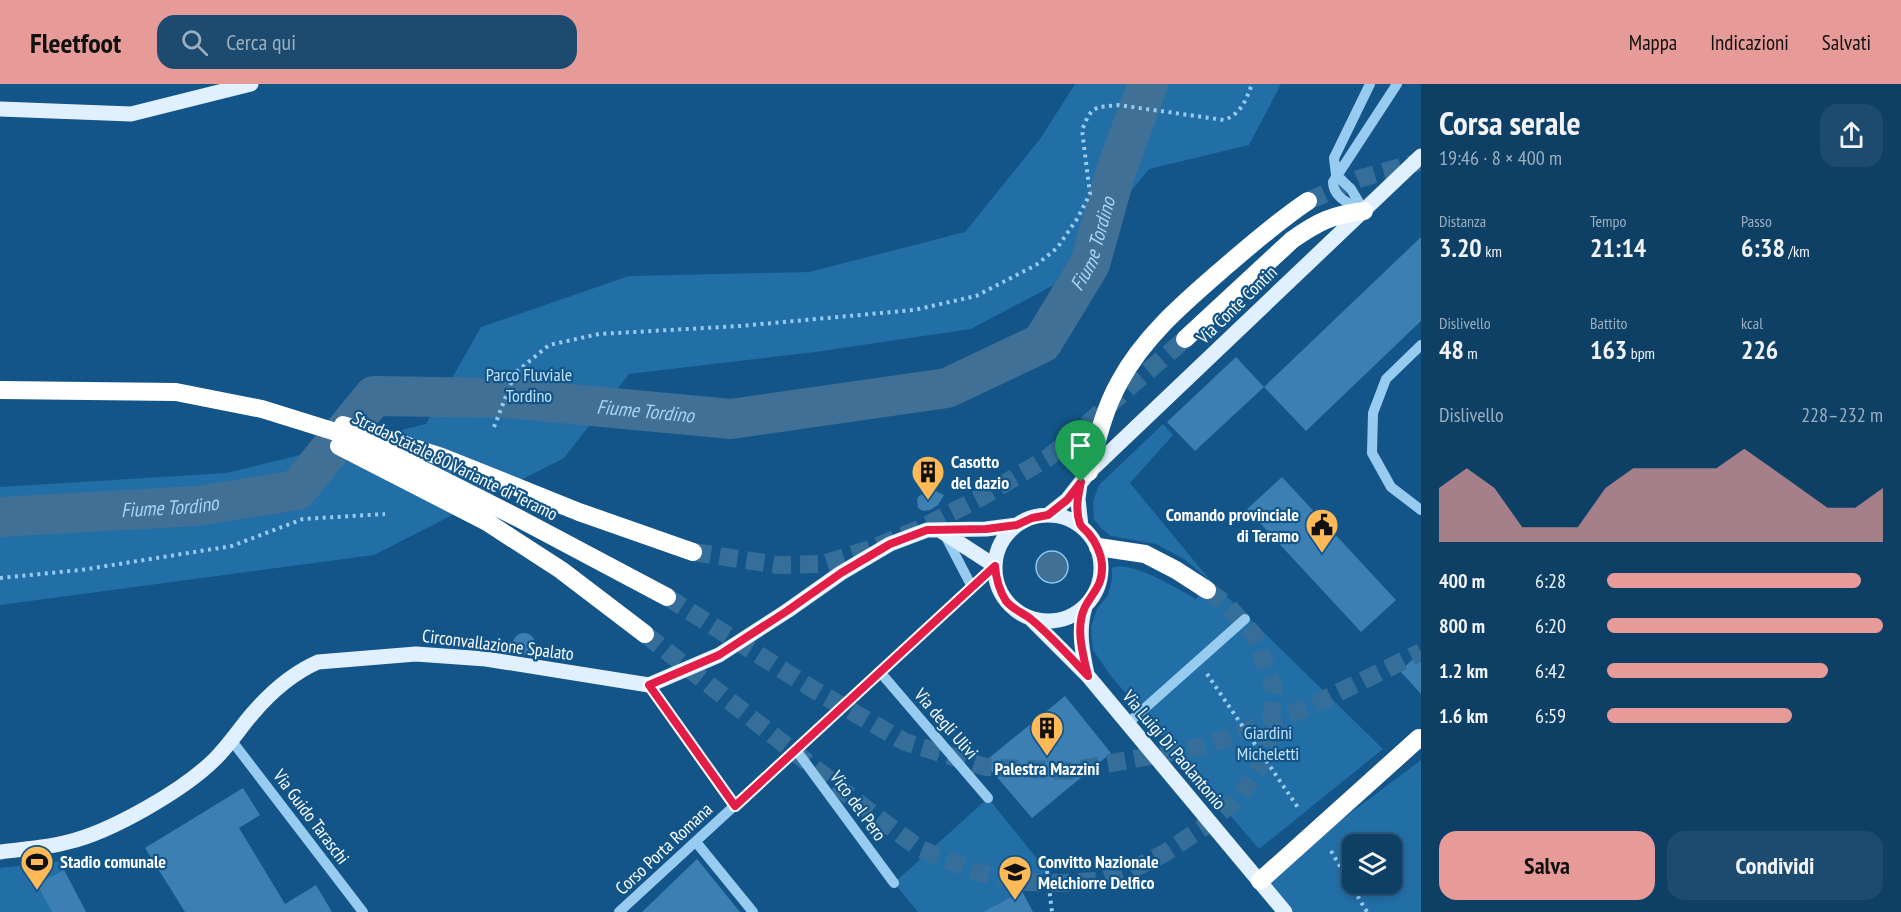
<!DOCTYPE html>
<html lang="it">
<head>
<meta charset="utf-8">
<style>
  :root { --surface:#0e4066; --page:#1c4b6f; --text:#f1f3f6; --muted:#9bafbf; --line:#2e597a; --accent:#e69b98 }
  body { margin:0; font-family:"PT Sans Narrow",sans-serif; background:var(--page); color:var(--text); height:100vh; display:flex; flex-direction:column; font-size:22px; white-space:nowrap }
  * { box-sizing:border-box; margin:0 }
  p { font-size:20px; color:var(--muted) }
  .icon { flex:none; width:33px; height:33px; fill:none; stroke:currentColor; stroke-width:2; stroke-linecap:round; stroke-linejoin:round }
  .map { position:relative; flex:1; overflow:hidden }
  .details { display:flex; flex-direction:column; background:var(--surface); width:480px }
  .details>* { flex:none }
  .tools { position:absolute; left:1342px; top:750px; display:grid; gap:12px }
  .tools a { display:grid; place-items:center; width:60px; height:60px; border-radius:12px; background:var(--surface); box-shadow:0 3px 9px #0003,0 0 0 2px var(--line); font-size:30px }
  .pin { position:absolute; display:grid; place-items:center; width:51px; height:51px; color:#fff; margin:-62px -26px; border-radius:50% 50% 50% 0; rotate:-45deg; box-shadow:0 0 6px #0007 }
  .pin .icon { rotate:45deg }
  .round { display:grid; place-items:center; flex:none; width:63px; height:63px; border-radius:18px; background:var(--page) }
  .overview { display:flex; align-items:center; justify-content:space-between; height:102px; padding:0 18px }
  h1 { font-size:33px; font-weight:700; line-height:45px }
  .stats { display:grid; grid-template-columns:repeat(3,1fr); gap:9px; height:102px; padding:6px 18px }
  .stats div { display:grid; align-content:center }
  .stats b { font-size:26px; font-weight:700 }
  .stats small { font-size:16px; font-weight:400 }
  .stats p { font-size:16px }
  .chart { height:168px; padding:12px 18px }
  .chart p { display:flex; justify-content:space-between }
  .chart svg { width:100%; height:108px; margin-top:6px; fill:var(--accent); opacity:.7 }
  .cta { display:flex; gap:12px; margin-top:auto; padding:12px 18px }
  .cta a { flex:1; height:69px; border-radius:18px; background:var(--accent); color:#111; font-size:24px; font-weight:700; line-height:69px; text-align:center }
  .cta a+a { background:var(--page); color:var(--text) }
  ul { padding:0 18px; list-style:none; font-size:20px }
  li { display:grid; grid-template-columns:96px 72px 1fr; align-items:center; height:45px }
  li i { height:15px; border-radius:8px; background:var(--accent) }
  header { display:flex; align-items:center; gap:36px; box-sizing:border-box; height:84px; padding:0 30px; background:var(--accent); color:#111 }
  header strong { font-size:28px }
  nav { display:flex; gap:33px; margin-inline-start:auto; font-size:21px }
  .search { width:420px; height:54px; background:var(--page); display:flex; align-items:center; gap:15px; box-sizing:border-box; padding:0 21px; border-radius:18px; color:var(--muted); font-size:22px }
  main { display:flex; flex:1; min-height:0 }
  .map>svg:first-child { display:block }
  .green { fill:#226ea6; fill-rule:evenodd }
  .water { fill:#407096; stroke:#8ac8f3; stroke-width:1.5 }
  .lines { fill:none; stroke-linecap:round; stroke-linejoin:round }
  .river { stroke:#407096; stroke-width:40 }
  .building { fill:#3c7fb2 }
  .highway-tunnel { stroke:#366e9a; stroke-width:18; stroke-dasharray:18 9; stroke-linecap:butt }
  .path { stroke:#98cbf0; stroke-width:4; stroke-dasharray:3 4.5; stroke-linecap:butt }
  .minor { stroke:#98cbf0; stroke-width:10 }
  .major { stroke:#e1f0ff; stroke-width:15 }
  .highway { stroke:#fff; stroke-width:18 }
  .route-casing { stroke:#fff; stroke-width:12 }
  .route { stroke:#e11d48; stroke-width:8 }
  .labels { text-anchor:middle; stroke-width:4.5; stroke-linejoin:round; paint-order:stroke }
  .street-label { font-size:18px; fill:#fff; stroke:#135588 }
  .park-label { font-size:18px; fill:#bfe2fb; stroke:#135588 }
  .poi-label { font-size:18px; font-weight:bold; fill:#fff; stroke:#135588; text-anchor:start }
  .water-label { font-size:20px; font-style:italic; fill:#a4d4f7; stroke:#135588 }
</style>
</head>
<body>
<header>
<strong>Fleetfoot</strong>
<div class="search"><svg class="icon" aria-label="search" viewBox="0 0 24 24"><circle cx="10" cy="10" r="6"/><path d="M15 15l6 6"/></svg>Cerca qui</div>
<nav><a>Mappa</a><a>Indicazioni</a><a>Salvati</a></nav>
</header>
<main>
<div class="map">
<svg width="1421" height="828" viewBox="0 0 1421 828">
  <rect width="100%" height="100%" fill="#135588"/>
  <path class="green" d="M1075,0h206l-32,61 -100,24 -93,115 -85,45 -156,23 -186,22 -65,84 -190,97 -374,50v-118l226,-14 200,-49 55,-97 148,-51 180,-4 156,-40 75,-93z
    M1163,340l10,11 -43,48 79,96 174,170 -124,100 -148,-173 -18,-26 -2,-23 6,-18 11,-14 4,-15v-12c20,-8 65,21 84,31l12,-20 -24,-20 -28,-15 -45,-8 -10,-8 -7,-9 -1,-18 6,-16z
    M1421,676v152h-136l-25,-31zM1353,760h39v40h-39z
    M988,714l59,73 -25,20 -39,21h-65l-24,-29z
    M63,777l1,9 22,42h-86v-44z"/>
  <path class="water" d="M1036 483a16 16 0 1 1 32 0a16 16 0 1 1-32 0Z"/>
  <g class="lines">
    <path class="river" id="s1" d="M0,433l197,-11 100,-16 77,-94 132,2 225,21 216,-31 95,-45 48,-79 26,-93 32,-87"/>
  </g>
  <path class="building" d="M1421,153v84l-115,110 -42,-44z
    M1236,273l28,30 -69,64 -28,-29z
    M1282,393l114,123 -35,32 -114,-123z
    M931,405l13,6 -6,10 -8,5 -7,1 -5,-3 -1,-9 2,-3z
    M513 560a11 11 0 1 1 22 0a11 11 0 1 1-22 0Z
    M1421,568v42l-21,-23z
    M1065,612l46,57 -79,65 -48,-56z
    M243,704l17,27 -21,13 46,76 31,-19 16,27h-147l-40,-64z
    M697,775l43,53h-98z
    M64,786l22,42h-34l-15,-28z
    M1022,807l11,21h-50z"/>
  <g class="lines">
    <path class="highway-tunnel" d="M1308,117l50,-22 61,-17
      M693,468l85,13 45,-1 50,-16 46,-19 61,-31 69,-41 136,-118
      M667,513l149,94 89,51 81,25 83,4 136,-25 104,-39 112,-55
      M645,550l220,174 55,41 60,24 46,9 36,1 34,-2 33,-10 36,-18 40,-27 34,-29 20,-30 11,-32 4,-47 -20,-53 -27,-30 -20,-15"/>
    <path class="path" d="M494,343l21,-54 34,-28 50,-11 141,-8 174,-16 62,-14 60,-31 21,-17 20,-29 13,-25 -8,-64 6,-14 5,-6 6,-3 19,-2 106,15c17,-6 22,-20 28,-36
      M0,494l81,-8 151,-24 71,-27 82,-5
      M1207,590l92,135
      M1331,767l36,61
      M1047,787l5,41"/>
    <path class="minor" d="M1363,127c-12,-7 -30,-13 -30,-29l64,-98
      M1364,127l-13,-22 -15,-14 -2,-17 36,-74
      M1421,261l-35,34 -13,34 -1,40 19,34 30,23
      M946,453l26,50
      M880,588l108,126
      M649,601l85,121
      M1127,640l118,-105
      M232,657l131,171
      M796,666l98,133
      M696,758l57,70
      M619,828l376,-346"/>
    <path class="major" d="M0,25l131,5 120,-30
      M1080,400l-2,15 3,27
      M1048,431l19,-15 22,-28 332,-316
      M995 484a53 53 0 1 1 106 0a53 53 0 1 1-106 0Z
      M941,447l54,35
      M1085,523c-7,23 -3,44 2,67
      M1030,534l58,58 197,236
      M0,768c22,-3 46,-4 68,-10 43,-10 116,-52 147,-83 15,-15 25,-31 38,-46 18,-21 40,-40 65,-51l98,-8 70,5 163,26 70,-30 68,-44 54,-38 49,-29 37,-14 59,-1 31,-4"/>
    <path class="highway" d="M1185,255l107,-99c27,-19 40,-25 72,-29
      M0,306l176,2 86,17 77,24 92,41 89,45 147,78
      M343,341l99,32 137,55 114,40
      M339,362l148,76 74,48 84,64
      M1089,388c8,-32 15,-63 31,-91 25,-46 66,-80 105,-114 27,-23 53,-46 83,-66
      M1098,463l47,7 31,16 31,20
      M1260,797l159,-143"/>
  </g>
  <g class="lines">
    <g class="route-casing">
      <path id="route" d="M1081,398c-3,13 -6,28 -1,42 2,4 6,6 9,10 7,8 12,20 13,30 1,22 -8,26 -17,43 -10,20 -2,48 3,69 -18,-19 -36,-39 -56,-56 -8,-7 -19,-10 -26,-19 -7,-11 -10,-22 -11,-35l-260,240 -86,-121 70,-30 68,-44 54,-38 49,-29 37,-14 59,-1 31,-4 15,-7 16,-3 19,-15z"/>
    </g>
    <use href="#route" class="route"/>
  </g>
  <defs>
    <g id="building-pin" transform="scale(1.725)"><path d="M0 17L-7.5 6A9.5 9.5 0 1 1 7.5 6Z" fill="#ffb957" stroke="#135588"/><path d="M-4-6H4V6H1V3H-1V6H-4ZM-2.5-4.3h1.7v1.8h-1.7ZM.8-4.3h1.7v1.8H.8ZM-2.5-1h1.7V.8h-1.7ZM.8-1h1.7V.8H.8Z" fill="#111"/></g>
    <g id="civic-pin" transform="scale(1.725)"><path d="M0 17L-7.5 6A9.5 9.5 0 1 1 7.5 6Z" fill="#ffb957" stroke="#135588"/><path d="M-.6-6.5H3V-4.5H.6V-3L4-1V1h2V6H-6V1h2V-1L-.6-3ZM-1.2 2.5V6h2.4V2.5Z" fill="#111"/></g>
    <g id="stadium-pin" transform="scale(1.725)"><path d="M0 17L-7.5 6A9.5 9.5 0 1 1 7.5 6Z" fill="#ffb957" stroke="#135588"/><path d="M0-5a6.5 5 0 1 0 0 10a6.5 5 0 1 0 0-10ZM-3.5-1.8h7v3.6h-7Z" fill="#111"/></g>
    <g id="school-pin" transform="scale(1.725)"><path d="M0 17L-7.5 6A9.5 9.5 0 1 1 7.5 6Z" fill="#ffb957" stroke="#135588"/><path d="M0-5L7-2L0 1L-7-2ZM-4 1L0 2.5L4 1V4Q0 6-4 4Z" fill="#111"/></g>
  </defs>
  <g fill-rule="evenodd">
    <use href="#building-pin" x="928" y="388"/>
    <use href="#civic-pin" x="1322" y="441"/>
    <use href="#building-pin" x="1047" y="644"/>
    <use href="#stadium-pin" x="37" y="778"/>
    <use href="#school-pin" x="1015" y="788"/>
  </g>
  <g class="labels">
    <g class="street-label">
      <text transform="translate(1237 221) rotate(-44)" y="6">Via Conte Contin</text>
      <text transform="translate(455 382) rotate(26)" y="6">Strada Statale 80 Variante di Teramo</text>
      <text transform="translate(498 561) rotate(7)" y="6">Circonvallazione Spalato</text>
      <text transform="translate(946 640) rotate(49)" y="6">Via degli Ulivi</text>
      <text transform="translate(1174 666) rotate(50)" y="6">Via Luigi Di Paolantonio</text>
      <text transform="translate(858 722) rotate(54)" y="6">Vico del Pero</text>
      <text transform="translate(311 733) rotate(53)" y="6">Via Guido Taraschi</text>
      <text transform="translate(664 765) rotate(-43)" y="6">Corso Porta Romana</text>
    </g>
    <g class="park-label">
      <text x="529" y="297">Parco Fluviale<tspan x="529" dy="21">Tordino</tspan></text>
      <text x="1268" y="655">Giardini<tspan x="1268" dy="21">Micheletti</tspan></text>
    </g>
    <g class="poi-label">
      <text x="951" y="384">Casotto<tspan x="951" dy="21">del dazio</tspan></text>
      <text x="1299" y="437" text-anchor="end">Comando provinciale<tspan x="1299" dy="21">di Teramo</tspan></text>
      <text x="1047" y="691" text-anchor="middle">Palestra Mazzini</text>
      <text x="60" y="784">Stadio comunale</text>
      <text x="1038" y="784">Convitto Nazionale<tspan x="1038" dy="21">Melchiorre Delfico</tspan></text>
    </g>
    <g class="water-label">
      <text dy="7" stroke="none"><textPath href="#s1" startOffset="1214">Fiume Tordino</textPath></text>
      <text dy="7" stroke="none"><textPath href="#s1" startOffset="692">Fiume Tordino</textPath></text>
      <text dy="7" stroke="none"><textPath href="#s1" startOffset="170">Fiume Tordino</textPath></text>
    </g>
  </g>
</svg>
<div class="tools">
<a><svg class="icon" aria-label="layers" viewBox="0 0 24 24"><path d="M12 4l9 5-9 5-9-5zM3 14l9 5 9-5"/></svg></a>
</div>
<div class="pin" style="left:1081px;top:398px;background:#1e9e55"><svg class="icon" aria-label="arrive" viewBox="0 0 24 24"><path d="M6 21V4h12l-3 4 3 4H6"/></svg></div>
</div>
<section class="details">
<div class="overview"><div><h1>Corsa serale</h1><p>19:46 · 8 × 400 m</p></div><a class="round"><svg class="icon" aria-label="share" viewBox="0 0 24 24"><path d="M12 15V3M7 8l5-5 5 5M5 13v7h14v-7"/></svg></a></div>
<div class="stats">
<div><p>Distanza</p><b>3.20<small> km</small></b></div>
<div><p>Tempo</p><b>21:14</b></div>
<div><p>Passo</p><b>6:38<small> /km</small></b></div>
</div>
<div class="stats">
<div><p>Dislivello</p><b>48<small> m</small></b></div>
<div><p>Battito</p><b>163<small> bpm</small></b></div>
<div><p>kcal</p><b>226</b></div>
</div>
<div class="chart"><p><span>Dislivello</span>228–232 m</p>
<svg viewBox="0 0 160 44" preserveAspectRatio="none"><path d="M0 44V22L10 14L20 22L30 38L40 38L50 38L60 22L70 14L80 14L90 14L100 14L110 6L120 14L130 22L140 30L150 30L160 22V44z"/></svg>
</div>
<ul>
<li><b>400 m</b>6:28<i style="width:92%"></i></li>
<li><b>800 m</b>6:20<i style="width:100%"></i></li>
<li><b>1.2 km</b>6:42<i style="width:80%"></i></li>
<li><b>1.6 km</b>6:59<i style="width:67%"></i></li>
</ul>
<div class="cta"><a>Salva</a><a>Condividi</a></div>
</section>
</main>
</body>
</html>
